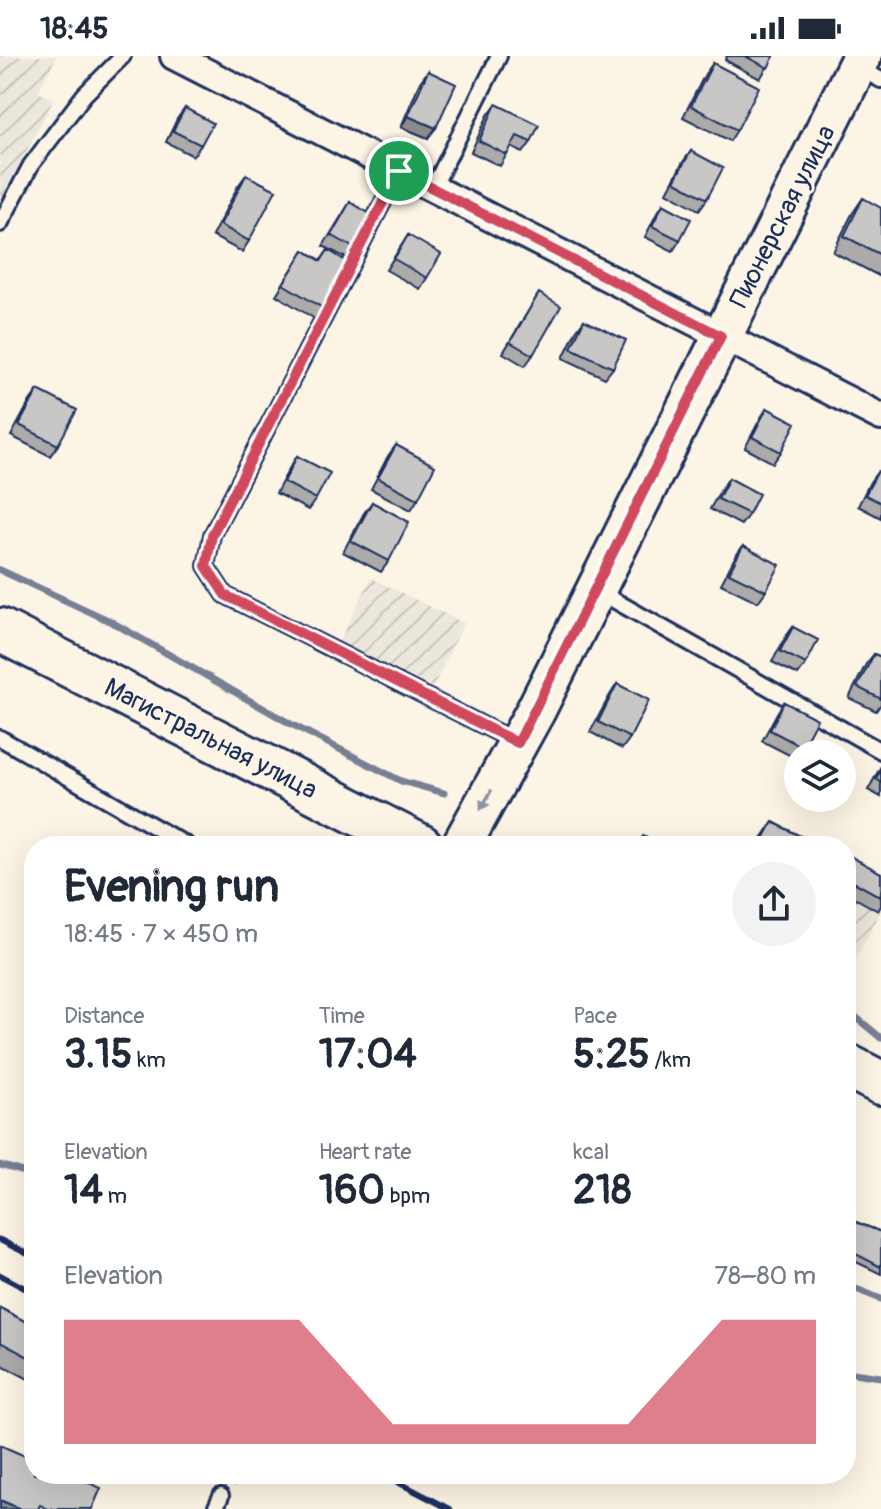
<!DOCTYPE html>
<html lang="en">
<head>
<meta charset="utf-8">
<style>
  :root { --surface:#fff; --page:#f2f2f3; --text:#1f2937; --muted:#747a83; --accent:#d1495b }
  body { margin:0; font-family:Pangolin,sans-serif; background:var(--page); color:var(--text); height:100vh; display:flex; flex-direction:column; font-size:30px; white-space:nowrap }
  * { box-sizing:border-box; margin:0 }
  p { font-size:26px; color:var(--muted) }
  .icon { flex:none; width:44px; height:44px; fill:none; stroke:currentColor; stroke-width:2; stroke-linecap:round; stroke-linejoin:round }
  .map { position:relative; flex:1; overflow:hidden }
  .side { position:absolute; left:24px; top:780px; width:832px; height:648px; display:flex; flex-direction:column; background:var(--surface); border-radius:32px; box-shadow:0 8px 32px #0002 }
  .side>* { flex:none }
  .tools { position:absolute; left:784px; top:684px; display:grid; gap:16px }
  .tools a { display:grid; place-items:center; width:72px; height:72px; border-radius:50%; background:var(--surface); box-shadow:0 8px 32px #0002; font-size:40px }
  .pin { position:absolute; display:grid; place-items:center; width:68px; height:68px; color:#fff; margin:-34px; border:4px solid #fff; border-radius:50%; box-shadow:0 2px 8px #0007 }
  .round { display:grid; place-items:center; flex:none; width:84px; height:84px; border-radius:42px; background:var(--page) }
  .headline { display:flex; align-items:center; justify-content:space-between; height:136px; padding:0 40px }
  h1 { font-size:44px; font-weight:700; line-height:60px }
  .figures { display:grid; grid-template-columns:repeat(3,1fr); gap:12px; height:136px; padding:8px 40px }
  .figures div { display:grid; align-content:center }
  .figures b { font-size:40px; font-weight:700 }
  .figures small { font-size:22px; font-weight:400 }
  .figures p { font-size:22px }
  .chart { height:224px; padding:16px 40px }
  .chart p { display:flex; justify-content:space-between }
  .chart svg { width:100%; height:144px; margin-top:8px; fill:var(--accent); opacity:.7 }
  .status { display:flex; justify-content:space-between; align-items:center; height:56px; padding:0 40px; background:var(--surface); direction:ltr }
  .status svg { height:22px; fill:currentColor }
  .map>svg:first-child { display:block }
  .industrial { fill:url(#industrial-furrows) }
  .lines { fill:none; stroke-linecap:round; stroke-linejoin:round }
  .stream { stroke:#767f94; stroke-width:7 }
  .lane-casing { stroke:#1b2f5e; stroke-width:20 }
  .street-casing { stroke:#1b2f5e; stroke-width:32 }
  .secondary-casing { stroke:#1b2f5e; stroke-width:44 }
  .primary-casing { stroke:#1b2f5e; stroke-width:48 }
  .path { stroke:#1b2f5e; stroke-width:4; stroke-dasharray:6 6; stroke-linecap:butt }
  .lane { stroke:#fcf5e5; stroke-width:14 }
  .street { stroke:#fcf5e5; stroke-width:26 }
  .secondary { stroke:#fcf5e5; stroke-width:38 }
  .primary { stroke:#fcf5e5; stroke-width:42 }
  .rail { stroke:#1b2f5e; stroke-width:6 }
  .wall { fill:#acabaa; stroke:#1b2f5e; stroke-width:2 }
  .shaded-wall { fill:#8c8b8b; stroke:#1b2f5e; stroke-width:2 }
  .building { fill:#c8c7c6; stroke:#1b2f5e; stroke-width:2 }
  .oneway { fill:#8c92a2 }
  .route-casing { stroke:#fff; stroke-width:16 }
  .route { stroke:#d1495b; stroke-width:10 }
  .labels { text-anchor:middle; stroke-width:6; stroke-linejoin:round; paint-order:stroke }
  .street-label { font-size:26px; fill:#1b2f5e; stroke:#fcf5e5 }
</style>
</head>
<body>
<div class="status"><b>18:45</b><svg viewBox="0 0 49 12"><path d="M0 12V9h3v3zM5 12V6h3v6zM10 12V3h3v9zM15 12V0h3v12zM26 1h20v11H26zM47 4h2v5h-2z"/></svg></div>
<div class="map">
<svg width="881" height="1453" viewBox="0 0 881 1453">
  <defs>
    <pattern id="industrial-furrows" width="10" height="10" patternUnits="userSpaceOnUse" patternTransform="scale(2)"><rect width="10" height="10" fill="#ece7dc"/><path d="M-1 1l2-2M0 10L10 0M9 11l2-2" fill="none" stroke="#cac6bf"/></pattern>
  </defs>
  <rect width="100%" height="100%" fill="#fcf5e5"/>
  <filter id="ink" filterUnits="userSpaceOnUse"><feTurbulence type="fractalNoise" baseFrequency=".0125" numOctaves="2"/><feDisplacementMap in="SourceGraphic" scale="16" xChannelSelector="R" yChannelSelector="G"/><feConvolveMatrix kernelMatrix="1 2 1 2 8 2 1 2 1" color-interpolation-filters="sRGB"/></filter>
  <g filter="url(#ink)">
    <path class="industrial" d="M0,0h57l-19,36 16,7 -54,102z
      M371,522l93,45 -31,64 -94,-45z
      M846,813l35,19v23l-35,66z"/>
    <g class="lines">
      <path class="stream" d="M0,514l110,51 181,103 110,57 43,12
        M846,953l35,29
        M0,1109l34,10
        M846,1229l35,14
        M846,1316l35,5"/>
      <g class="lane-casing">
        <path id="lane" d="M857,11l24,13
          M399,115l-187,364 -6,31 19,29 293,148
          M433,132l66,-132
          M0,168l31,-59 53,-70 39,-39
          M596,534l285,161
          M0,682l188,108
          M215,1453l6,-13"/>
      </g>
      <g class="street-casing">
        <path id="street" d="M174,0l707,361"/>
      </g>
      <g class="secondary-casing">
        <path id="secondary" d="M461,790l75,-136 326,-654"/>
      </g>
      <g class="primary-casing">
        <path id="primary" d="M0,574l421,216
          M846,1009l35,18"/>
      </g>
      <path class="path" d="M234,1430l6,-12"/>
      <use href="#lane" class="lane"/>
      <use href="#street" class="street"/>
      <use href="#secondary" class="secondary"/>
      <use href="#primary" class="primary"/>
      <path class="rail" d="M0,1184l28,14
        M0,1219l34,18
        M382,1418l68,35"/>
    </g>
    <path class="wall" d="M727,0h47l-14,23 -35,-19z
      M713,7l24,67 -7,11 -47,-24 22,-43z
      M428,15v67l-27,-11 19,-45z
      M496,48l35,38 -8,11 -12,-6 -11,19 -29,-14 17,-37z
      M185,52l16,37 -8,11 -27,-14 11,-23z
      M691,95l16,48 -8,11 -32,-18 16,-30z
      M246,119l3,66 -7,11 -30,-16 26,-50z
      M863,142l18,10v69l-48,-25 19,-38z
      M350,146l4,46 -8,10 -23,-12z
      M663,148l17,36 -7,11 -28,-14 11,-22z
      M408,179l19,43 -7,11 -34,-19z
      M304,194l17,10 7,-10 -5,58 -8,11 -39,-24z
      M539,237l-6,62 -8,11 -22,-13z
      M584,264l29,48 -8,10 -42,-20 13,-27z
      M38,334l20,55 -8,11 -39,-20 19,-35z
      M767,352l14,44 -8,11 -28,-15 15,-29z
      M396,389l22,54 -7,11 -40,-21 17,-33z
      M297,400l19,43 -8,11 -32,-17 14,-26z
      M878,415l3,2v45l-23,-12 12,-24z
      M729,422l20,36 -8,11 -31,-16 11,-20z
      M372,446l17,59 -8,11 -38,-20 21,-39z
      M743,490l23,45 -8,11 -37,-18 14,-27z
      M793,571l13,37 -8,11 -26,-13 13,-24z
      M874,598l7,3v47l-5,7 -27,-13 17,-34z
      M617,628l13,54 -8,11 -32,-17 20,-37z
      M784,646l18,45 -7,11 -33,-17 15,-28z
      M881,710v31l-13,-7z
      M773,766l46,24h-62z
      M846,802l35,15v33l-3,5 -32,-18z
      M851,1164l30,12v42l-35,-17v-31z
      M0,1252l34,18v56l-34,-18z"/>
    <path class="shaded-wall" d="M408,60l28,12 -8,10 -27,-11z
      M0,1444l21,9h-21z"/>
    <path class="building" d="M745,0h29l-6,12z
      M713,7l46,24 -22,43 -46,-24z
      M428,15l28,13 -20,44 -28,-12z
      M496,48l43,21 -8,17 -14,-6 -10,19 -28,-14z
      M185,52l28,15 -12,22 -28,-14z
      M691,95l32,17 -16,31 -33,-18z
      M246,119l30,15 -27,51 -29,-16z
      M863,142l18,10v47l-37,-19z
      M350,146l22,13 -18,33 -23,-13z
      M663,148l28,15 -11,21 -28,-14z
      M408,179l33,19 -14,24 -33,-19z
      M304,194l17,11 7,-11 21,13 -26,45 -40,-24z
      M539,237l22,13 -28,49 -23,-13z
      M584,264l42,20 -13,28 -42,-20z
      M38,334l39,20 -19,35 -39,-20z
      M767,352l29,15 -15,29 -29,-15z
      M396,389l39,21 -17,33 -40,-21z
      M297,400l33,17 -14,26 -32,-17z
      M878,415l3,2v30l-16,-8z
      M729,422l30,16 -10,20 -31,-15z
      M372,446l37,20 -20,39 -38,-20z
      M743,490l37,19 -14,26 -37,-18z
      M793,571l25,13 -12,24 -26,-13z
      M874,598l7,3v42l-24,-12z
      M617,628l32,16 -19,38 -32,-16z
      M784,646l33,17 -15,28 -32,-17z
      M881,713v13l-5,-3z
      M773,766l46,24h-59z
      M643,780l19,10h-24z
      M106,785l8,5h-12z
      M848,799l33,18v24l-35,-19v-19z
      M851,1164l30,12v35l-35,-18v-20z
      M0,1252l34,18v34l-34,-18z
      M0,1389l34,15v14h34l33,14 -9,21h-44l-8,-4 -2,4h-17l-21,-9z"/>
    <defs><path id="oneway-solid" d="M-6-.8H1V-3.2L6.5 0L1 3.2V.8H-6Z" transform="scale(2)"/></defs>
    <use class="oneway" href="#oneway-solid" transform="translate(486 744) rotate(119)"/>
  </g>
  <g class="lines" filter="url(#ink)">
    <g class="route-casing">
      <path id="route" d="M399,115l322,165 -203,407 -293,-148 -19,-29 6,-31z"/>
    </g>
    <use href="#route" class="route"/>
  </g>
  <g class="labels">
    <g class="street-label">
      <text transform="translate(782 160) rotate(-63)" y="9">Пионерская улица</text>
      <text transform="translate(211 682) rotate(27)" y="9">Магистральная улица</text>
    </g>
  </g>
</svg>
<div class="tools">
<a><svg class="icon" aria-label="layers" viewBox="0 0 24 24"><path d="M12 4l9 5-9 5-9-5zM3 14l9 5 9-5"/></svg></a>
</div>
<div class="pin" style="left:399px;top:115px;background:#1e9e55"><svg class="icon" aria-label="arrive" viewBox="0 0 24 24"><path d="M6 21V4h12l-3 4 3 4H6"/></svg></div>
<section class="side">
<div class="headline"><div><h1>Evening run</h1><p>18:45 · 7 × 450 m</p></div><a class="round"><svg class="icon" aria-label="share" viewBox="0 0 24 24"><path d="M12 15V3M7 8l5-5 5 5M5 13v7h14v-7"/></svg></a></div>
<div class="figures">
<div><p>Distance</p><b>3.15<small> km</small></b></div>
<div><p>Time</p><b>17:04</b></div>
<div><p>Pace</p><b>5:25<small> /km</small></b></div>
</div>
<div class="figures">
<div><p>Elevation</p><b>14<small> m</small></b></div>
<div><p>Heart rate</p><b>160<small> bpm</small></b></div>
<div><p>kcal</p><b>218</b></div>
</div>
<div class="chart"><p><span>Elevation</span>78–80 m</p>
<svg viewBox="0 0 160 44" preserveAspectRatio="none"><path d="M0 44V6L10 6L20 6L30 6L40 6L50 6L60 22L70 38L80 38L90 38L100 38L110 38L120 38L130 22L140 6L150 6L160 6V44z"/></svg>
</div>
</section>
</div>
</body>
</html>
